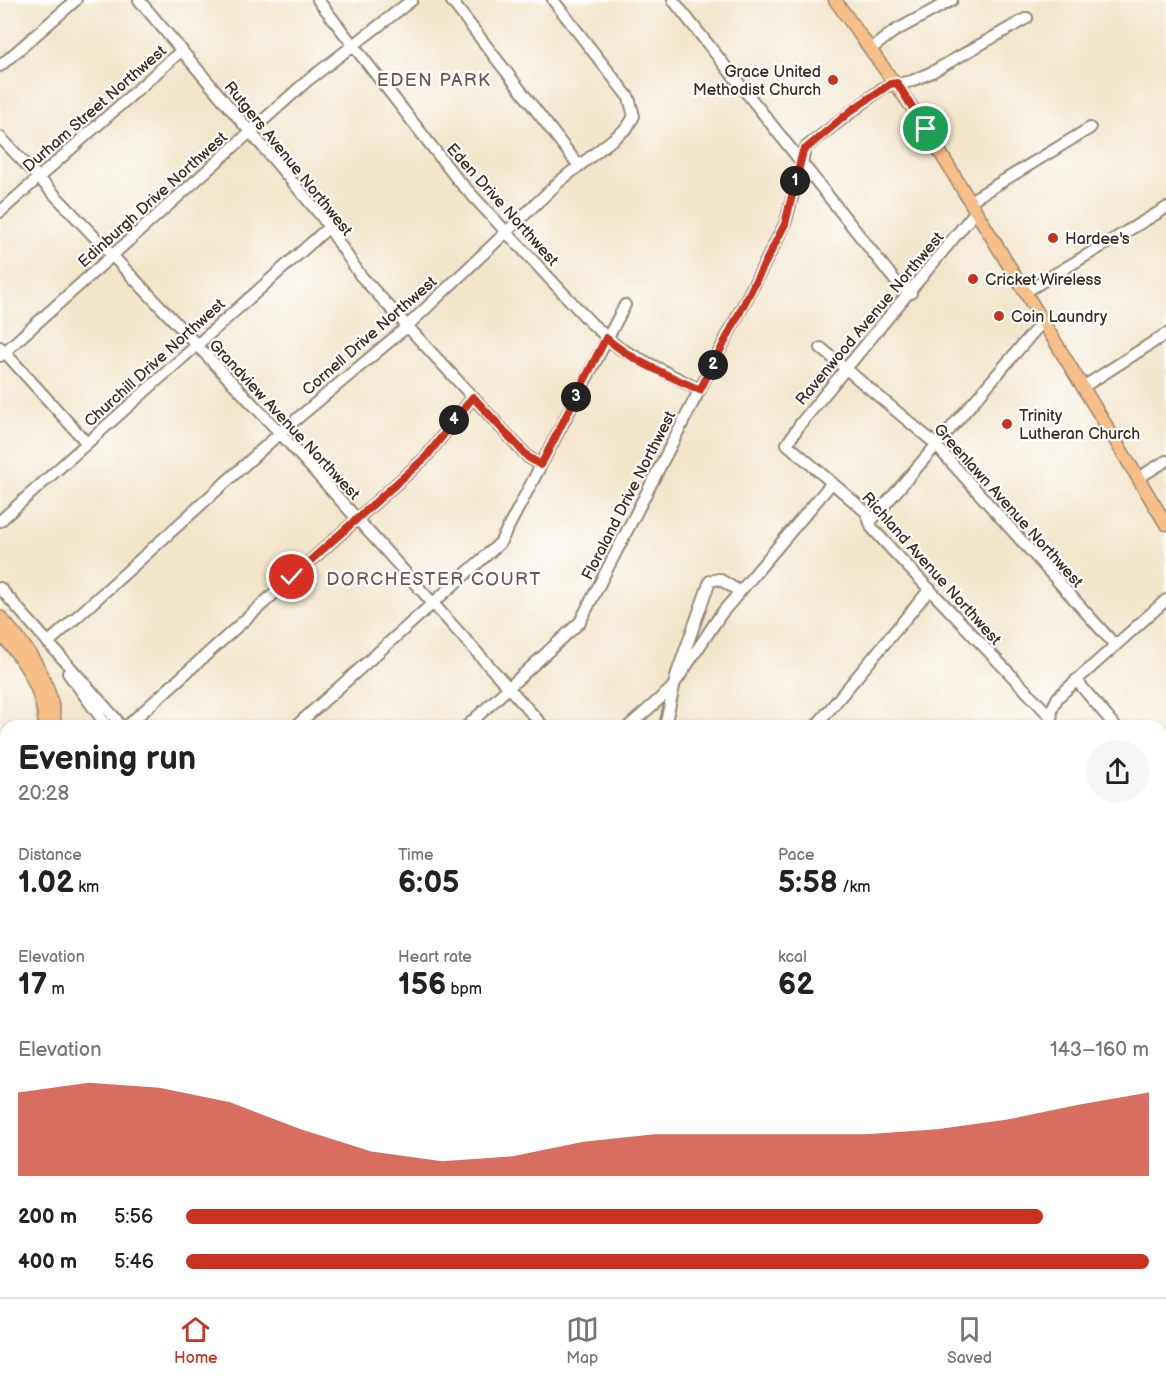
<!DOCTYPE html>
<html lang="en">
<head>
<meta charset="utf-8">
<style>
  :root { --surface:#fff; --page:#f6f6f6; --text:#222; --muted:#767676; --line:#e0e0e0; --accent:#c8321e }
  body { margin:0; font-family:"Balsamiq Sans",sans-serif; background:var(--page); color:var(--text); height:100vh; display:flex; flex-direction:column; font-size:22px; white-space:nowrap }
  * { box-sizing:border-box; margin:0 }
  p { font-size:20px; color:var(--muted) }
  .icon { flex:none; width:33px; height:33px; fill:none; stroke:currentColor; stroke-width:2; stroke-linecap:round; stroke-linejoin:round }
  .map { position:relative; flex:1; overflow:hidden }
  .details { position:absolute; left:0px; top:720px; width:1167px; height:578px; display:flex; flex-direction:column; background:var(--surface); border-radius:18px 18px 0 0; box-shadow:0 2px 4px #0004 }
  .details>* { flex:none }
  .pin { position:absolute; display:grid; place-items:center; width:51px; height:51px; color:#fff; margin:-26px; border:3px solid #fff; border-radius:50%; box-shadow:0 2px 6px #0007 }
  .km { position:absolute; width:30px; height:30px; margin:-15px; border-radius:50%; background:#222; color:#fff; font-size:16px; line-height:30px; text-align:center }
  .round { display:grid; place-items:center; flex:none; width:63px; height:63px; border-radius:32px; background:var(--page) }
  .overview { display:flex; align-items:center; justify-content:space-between; height:102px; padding:0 18px }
  h1 { font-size:33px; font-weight:700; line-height:45px }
  .figures { display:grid; grid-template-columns:repeat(3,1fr); gap:9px; height:102px; padding:6px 18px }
  .figures div { display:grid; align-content:center }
  .figures b { font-size:30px; font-weight:700 }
  .figures small { font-size:16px; font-weight:400 }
  .figures p { font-size:16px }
  .chart { height:168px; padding:12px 18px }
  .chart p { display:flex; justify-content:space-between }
  .chart svg { width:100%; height:108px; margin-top:6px; fill:var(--accent); opacity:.7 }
  ul { padding:0 18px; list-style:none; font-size:20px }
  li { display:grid; grid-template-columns:96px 72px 1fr; align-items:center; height:45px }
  li i { height:15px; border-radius:8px; background:var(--accent) }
  .dock { display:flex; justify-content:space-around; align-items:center; height:84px; border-top:2px solid var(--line); background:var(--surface); font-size:16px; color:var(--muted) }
  .dock a { display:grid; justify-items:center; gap:3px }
  .dock .selected { color:var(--accent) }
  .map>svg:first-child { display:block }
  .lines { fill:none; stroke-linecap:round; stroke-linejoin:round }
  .minor-casing { stroke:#968874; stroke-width:14 }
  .major-casing { stroke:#968874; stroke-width:15 }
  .minor { stroke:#fff; stroke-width:10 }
  .major { stroke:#f7be87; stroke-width:12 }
  .route-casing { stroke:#fff; stroke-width:12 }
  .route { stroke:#c8321e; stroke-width:8 }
  .poi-dot { fill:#c8321e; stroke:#fff; stroke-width:2 }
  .labels { text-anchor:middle; stroke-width:4.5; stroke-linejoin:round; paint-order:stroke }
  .poi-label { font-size:16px; fill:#3b2a1e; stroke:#fff; text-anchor:start }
  .street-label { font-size:16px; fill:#3b2a1e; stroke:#fff }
  .neighbourhood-label { font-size:18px; letter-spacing:1.5px; fill:#755354; stroke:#fff }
</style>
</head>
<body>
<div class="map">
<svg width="1166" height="1297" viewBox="0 0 1166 1297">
  <rect width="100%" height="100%" fill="#fff"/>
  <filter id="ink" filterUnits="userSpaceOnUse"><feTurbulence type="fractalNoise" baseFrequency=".0167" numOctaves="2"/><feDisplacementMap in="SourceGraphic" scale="12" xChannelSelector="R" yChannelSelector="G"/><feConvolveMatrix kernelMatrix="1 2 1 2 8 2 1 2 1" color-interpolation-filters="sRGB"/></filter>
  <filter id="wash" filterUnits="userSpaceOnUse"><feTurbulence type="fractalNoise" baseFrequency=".008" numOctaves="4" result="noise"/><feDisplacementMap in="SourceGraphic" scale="24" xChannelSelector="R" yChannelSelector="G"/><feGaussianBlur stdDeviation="1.35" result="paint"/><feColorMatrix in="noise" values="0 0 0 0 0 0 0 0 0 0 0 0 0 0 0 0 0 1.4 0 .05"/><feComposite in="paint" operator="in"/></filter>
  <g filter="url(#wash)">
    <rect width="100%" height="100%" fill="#f2e5ca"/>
  </g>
  <g filter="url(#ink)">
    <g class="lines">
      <g class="minor-casing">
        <path id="minor" d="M139,0l183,217 38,58 168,182 13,8
          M318,0l139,179 134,144 28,25 81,42
          M451,0l128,166
          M673,0l224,283 14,10
          M871,49l22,-17 59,-32
          M0,66l76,-66
          M0,137l280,296 263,293
          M970,201l120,-73
          M976,211l-175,212 -14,21 79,68 6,16 21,23 158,166
          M0,212l182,-162
          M1025,292l141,-84
          M0,347l86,95
          M821,348l111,93 183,204
          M0,356l307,-275 105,-81
          M1083,387l83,-53
          M1138,478l28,-17
          M0,521l329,-294
          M871,521l172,-200
          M0,588l116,131 3,7
          M48,643l232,-210 122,-102 158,-150 67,-53 7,-12 -5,-18 -76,-98
          M68,673l39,53
          M1076,680l39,46
          M127,726l299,-269 47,-60
          M296,726l204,-183 125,-238
          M467,726l113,-104 205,-398 21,-77 78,-60 28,-6 20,-9 95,-54
          M629,726l42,-37 50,-75 110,-130
          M665,726l12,-53 33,-92 9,-2 20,12
          M816,726l114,-137
          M1051,726l1,-17 6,-12 108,-97
          M1161,781l5,6
          M1161,808l5,-4
          M1161,833l5,9
          M0,925l6,5
          M1161,1117l5,8
          M0,1291l6,-4
          M580,1292l5,5
          M789,1292l2,5
          M1095,1292l4,5
          M622,1297l3,-5
          M945,1297l7,-5"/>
      </g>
      <g class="major-casing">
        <path id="major" d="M835,0l83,116 248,408
          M0,617c30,33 52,63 55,109
          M0,633c25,28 43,55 45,93
          M0,819l6,-8
          M0,837l6,-5
          M376,1292l4,5
          M392,1292l4,5"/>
      </g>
      <use href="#minor" class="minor"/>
      <use href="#major" class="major"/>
    </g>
  </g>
  <g class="lines" filter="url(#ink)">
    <g class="route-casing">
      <path id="route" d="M292,577l134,-120 47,-60 55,60 13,8 65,-127c26,23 62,37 94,52l85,-166 18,-73 49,-41 38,-26 7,-1 29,46"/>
    </g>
    <use href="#route" class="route"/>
  </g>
  <g class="poi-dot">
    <circle cx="833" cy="80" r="6"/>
    <circle cx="1053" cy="238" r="6"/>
    <circle cx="973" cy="279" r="6"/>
    <circle cx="999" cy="316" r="6"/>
    <circle cx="1007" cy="424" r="6"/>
  </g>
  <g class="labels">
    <g class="poi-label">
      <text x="821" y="77" text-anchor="end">Grace United<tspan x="821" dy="18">Methodist Church</tspan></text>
      <text x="1065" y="244">Hardee's</text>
      <text x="985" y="285">Cricket Wireless</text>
      <text x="1011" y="322">Coin Laundry</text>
      <text x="1019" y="421">Trinity<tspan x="1019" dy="18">Lutheran Church</tspan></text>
    </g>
    <g class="street-label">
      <text transform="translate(94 108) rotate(-41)" y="6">Durham Street Northwest</text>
      <text transform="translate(289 158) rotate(51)" y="6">Rutgers Avenue Northwest</text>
      <text transform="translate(152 199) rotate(-42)" y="6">Edinburgh Drive Northwest</text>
      <text transform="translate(503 204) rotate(48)" y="6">Eden Drive Northwest</text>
      <text transform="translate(869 318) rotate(-50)" y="6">Ravenwood Avenue Northwest</text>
      <text transform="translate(369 335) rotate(-41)" y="6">Cornell Drive Northwest</text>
      <text transform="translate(154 362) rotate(-42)" y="6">Churchill Drive Northwest</text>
      <text transform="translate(285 419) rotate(47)" y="6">Grandview Avenue Northwest</text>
      <text transform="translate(628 495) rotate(-63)" y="6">Floraland Drive Northwest</text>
      <text transform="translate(1009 505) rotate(48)" y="6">Greenlawn Avenue Northwest</text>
      <text transform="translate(932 568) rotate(48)" y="6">Richland Avenue Northwest</text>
    </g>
    <g class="neighbourhood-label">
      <text x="434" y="86">EDEN PARK</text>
      <text x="434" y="585">DORCHESTER COURT</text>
    </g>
  </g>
</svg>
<div class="pin" style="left:926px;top:129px;background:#1e9e55"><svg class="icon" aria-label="arrive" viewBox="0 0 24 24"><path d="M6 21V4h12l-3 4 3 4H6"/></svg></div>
<div class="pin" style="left:292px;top:577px;background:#d93025"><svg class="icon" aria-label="check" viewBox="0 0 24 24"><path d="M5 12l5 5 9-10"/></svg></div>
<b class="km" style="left:795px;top:181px">1</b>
<b class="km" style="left:713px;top:365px">2</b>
<b class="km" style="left:576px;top:397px">3</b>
<b class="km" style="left:454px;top:420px">4</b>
<section class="details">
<div class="overview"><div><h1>Evening run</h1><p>20:28</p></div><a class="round"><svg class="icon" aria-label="share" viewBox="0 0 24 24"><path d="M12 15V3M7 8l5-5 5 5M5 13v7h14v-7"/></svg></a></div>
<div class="figures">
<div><p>Distance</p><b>1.02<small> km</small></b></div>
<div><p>Time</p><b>6:05</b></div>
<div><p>Pace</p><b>5:58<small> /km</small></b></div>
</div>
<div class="figures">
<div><p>Elevation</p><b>17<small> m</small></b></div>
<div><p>Heart rate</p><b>156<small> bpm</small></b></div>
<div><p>kcal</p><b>62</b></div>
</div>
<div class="chart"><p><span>Elevation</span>143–160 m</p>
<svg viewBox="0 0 160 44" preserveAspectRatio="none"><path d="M0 44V10L10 6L20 8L30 14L40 25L50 34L60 38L70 36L80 30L90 27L100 27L110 27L120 27L130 25L140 21L150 15L160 10V44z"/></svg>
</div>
<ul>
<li><b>200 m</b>5:56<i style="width:89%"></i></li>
<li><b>400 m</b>5:46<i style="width:100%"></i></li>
</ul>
</section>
</div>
<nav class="dock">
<a class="selected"><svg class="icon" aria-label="home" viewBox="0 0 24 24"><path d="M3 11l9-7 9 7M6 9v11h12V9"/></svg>Home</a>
<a><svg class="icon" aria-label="map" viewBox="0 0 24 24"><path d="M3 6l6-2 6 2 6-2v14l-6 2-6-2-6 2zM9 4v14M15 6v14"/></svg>Map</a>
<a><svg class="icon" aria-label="saved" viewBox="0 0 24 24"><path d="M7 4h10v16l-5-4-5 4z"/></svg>Saved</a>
</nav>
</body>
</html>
